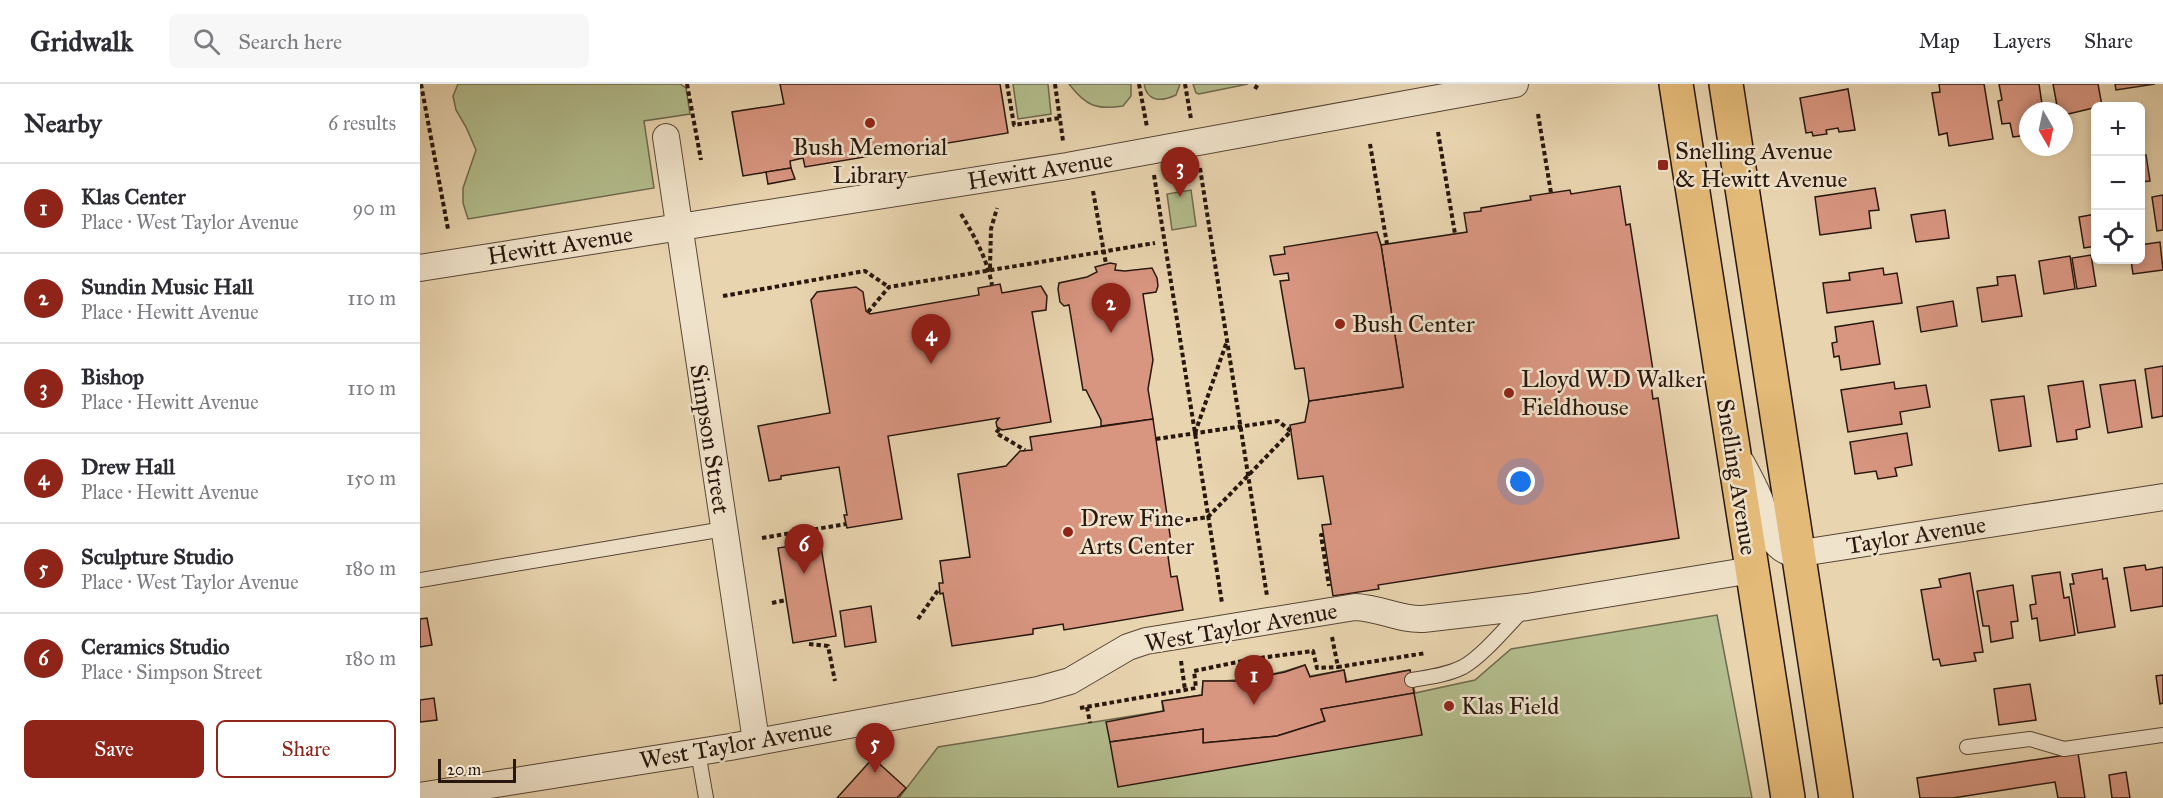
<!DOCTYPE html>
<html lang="en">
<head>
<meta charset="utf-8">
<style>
	:root { --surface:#fff; --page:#f7f7f7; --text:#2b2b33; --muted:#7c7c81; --line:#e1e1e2; --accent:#8f2418 }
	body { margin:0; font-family:"IM FELL Great Primer",serif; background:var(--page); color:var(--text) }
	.controls { position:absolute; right:18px; top:18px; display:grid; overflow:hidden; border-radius:9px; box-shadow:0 3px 9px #0003 }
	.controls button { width:54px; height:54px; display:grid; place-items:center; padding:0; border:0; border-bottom:2px solid var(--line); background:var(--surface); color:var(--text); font:30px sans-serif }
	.compass { position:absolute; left:1599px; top:18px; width:54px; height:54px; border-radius:50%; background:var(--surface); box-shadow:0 3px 9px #0003; rotate:171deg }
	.scale { position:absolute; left:18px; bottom:15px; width:78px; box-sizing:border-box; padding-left:6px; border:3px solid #28170e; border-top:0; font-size:16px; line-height:21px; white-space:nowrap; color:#28170e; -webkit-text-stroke:4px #f0e3cb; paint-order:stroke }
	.you { position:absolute; left:1101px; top:398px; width:21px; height:21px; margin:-15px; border:4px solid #fff; border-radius:50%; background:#1a73e8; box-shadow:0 0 0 9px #1a73e833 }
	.badge { display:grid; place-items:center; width:39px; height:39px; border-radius:50%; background:var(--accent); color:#fff; font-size:20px; font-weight:700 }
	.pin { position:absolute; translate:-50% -50px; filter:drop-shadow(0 2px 3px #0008) }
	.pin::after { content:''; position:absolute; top:32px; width:21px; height:18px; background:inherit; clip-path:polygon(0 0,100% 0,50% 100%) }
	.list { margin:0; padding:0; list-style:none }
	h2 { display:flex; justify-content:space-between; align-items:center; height:78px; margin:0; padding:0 24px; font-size:26px }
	h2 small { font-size:20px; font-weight:400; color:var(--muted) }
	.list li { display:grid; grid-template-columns:39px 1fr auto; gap:18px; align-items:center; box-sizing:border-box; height:90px; padding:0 24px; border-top:2px solid var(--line) }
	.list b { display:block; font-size:22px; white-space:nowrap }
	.list p { margin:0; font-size:20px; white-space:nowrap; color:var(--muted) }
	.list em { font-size:20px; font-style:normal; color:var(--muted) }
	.actions { display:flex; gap:12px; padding:18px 24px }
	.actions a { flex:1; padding:14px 0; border:2px solid var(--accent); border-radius:9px; text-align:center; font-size:21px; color:var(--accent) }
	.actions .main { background:var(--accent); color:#fff }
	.icon { flex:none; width:33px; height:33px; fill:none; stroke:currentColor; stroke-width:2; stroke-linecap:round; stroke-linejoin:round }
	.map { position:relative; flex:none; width:1743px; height:714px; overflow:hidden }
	header { display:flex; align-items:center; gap:36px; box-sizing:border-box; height:84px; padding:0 30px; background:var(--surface); border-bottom:2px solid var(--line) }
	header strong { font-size:28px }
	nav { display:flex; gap:33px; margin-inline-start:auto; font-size:21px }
	.search { width:420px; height:54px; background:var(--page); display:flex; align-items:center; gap:15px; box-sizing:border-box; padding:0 21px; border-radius:9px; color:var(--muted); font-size:22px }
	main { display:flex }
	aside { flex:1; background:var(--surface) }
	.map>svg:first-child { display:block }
	.green { fill:#b3bd8d; stroke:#6e6a4e; stroke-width:1.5 }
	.building { fill:#d89580; stroke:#28170e; stroke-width:1.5 }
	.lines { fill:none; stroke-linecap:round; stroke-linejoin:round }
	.service-casing { stroke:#584636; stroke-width:16 }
	.minor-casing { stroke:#584636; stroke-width:28 }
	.primary-casing { stroke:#28170e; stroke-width:36 }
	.path { stroke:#28170e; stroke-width:4; stroke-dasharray:4.5 3; stroke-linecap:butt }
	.service { stroke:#f0e3cb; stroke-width:14 }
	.minor { stroke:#f0e3cb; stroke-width:26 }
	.primary { stroke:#e4ba78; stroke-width:33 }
	.poi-dot { fill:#8f2418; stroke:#f0e3cb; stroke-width:2 }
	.labels { text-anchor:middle; stroke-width:5; stroke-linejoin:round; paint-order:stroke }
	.poi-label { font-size:24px; fill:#28170e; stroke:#f0e3cb; text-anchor:start }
	.street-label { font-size:24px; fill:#28170e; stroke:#f0e3cb }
</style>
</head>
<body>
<header>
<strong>Gridwalk</strong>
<div class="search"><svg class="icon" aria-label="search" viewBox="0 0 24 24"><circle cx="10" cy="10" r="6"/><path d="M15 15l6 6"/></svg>Search here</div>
<nav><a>Map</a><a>Layers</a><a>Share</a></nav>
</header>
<main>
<aside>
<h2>Nearby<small>6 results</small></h2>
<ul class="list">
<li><span class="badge">1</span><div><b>Klas Center</b><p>Place · West Taylor Avenue</p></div><em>90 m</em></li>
<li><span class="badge">2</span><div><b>Sundin Music Hall</b><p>Place · Hewitt Avenue</p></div><em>110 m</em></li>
<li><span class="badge">3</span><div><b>Bishop</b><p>Place · Hewitt Avenue</p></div><em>110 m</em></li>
<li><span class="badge">4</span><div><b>Drew Hall</b><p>Place · Hewitt Avenue</p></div><em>150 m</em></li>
<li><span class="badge">5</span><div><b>Sculpture Studio</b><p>Place · West Taylor Avenue</p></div><em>180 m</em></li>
<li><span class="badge">6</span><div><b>Ceramics Studio</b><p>Place · Simpson Street</p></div><em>180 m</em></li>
</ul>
<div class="actions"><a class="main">Save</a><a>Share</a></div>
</aside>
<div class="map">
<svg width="1743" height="714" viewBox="0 0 1743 714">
	<rect width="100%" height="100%" fill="#e8d4af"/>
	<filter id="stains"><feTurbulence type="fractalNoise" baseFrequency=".00333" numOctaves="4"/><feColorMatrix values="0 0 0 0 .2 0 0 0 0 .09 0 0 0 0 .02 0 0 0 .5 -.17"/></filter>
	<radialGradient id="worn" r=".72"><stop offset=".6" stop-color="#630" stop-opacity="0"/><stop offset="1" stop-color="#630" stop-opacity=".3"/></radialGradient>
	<g class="green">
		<path d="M38 0H260L266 4 270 30 224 37 234 104 48 135 43 119V104L56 66 46 43 36 26 33 12Z"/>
		<path d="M593 0H628L631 30 598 35Z"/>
		<path d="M649 0H711V12L703 22C676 26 666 22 649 0Z"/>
		<path d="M724 0H760L756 11C741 18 727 18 724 0Z"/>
		<path d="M773 0H828L779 10 776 9Z"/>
		<path d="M771 106 776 142 752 146 747 110Z"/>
		<path d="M1297 531 1332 714H479L518 663 743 627 742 617 782 611 783 597C818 598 852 592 885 581L890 592 924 586 927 598 990 586 995 609 1055 596 1091 565Z"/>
	</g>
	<g class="building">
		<path d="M360 0H580L588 49 385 83 383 74 370 77 371 84 323 92 312 28 364 20Z"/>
		<path d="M1519 0H1564L1573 55 1529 62 1527 49 1519 51 1512 9 1520 8Z"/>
		<path d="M1579 0H1619L1623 27H1608V51L1593 53 1590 39 1582 40 1578 17 1582 16Z"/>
		<path d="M1633 0H1678L1682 22 1644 31V27H1638Z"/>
		<path d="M1695 0H1735L1696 6Z"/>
		<path d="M1428 5 1435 46 1419 48 1418 44 1406 46 1407 50 1393 52 1392 48 1386 49 1380 14Z"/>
		<path d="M1726 71 1730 97 1720 98V72Z"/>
		<path d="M371 84 375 95 348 100 346 88Z"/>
		<path d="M1200 102 1206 141 1210 140 1235 299 1231 300 1233 315 1238 314 1259 454 958 501 959 505 913 512 902 441 911 440 903 392 878 395 870 341 885 338 889 317 983 303 961 161 1047 148 1044 129 1061 127V124L1111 116 1110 112 1150 106 1151 110Z"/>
		<path d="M1455 104 1459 126 1449 127 1451 144 1400 151 1395 113Z"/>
		<path d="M1743 111V146L1737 147 1732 113Z"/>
		<path d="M1525 126 1529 154 1496 158 1491 131Z"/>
		<path d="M1676 130V162L1664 164 1659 133Z"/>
		<path d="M957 148 961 161 983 303 889 317 884 284 875 285 860 197 869 196 868 189 854 191 850 172 865 170 864 163Z"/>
		<path d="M1740 158 1743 186 1713 190 1711 176H1720V161Z"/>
		<path d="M1671 171 1676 202 1657 205 1652 174Z"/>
		<path d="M1650 172 1655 205 1624 210 1619 177Z"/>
		<path d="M690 179 696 180 695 186 705 187 732 184 737 194 738 202 736 208 723 210 733 276 728 305 733 335 681 342V336L666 306H663L649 221 644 222 640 218 638 205 639 199 667 193 677 188 675 183Z"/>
		<path d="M1463 184 1464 191 1477 189 1482 219 1407 229 1403 199 1430 196 1429 189Z"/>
		<path d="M1595 191 1602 232 1562 238 1557 204 1578 201 1577 193Z"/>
		<path d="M580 200 582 209 621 202 627 212 626 226 612 228 631 338 582 346 577 343 576 338 579 334 468 352 482 435 427 444 424 431H427L419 383 361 392V395L349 397 338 342 410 329 391 216 397 208 436 203 443 208 446 227 450 230 559 211 558 204Z"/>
		<path d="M1533 217 1537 242 1501 248 1497 223Z"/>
		<path d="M1453 237 1460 280 1421 286 1419 272 1414 273 1412 259 1417 258 1415 243Z"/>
		<path d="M1743 282V332L1732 334 1725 285Z"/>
		<path d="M1715 296 1722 343 1688 349 1680 301Z"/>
		<path d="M1663 297 1670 343 1656 346 1657 355 1637 358 1628 302Z"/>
		<path d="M1474 298 1475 305 1506 301 1510 323 1480 328 1482 340 1428 348 1421 306Z"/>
		<path d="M1604 312 1611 362 1579 367 1571 316Z"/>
		<path d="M733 335 751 458H746L751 493 757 492 763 526 644 546 643 540 613 545V550L532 562 523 509 520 510 519 499H523L520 477 550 473 538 390 586 382 600 367 612 366 610 353Z"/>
		<path d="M1487 349 1492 381 1475 384 1477 392 1458 395 1456 387 1435 390 1430 358Z"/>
		<path d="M400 457 416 552 373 559 358 464Z"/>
		<path d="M1725 481 1726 486 1743 483V522L1711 527 1704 484Z"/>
		<path d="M1682 485 1683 495 1687 494 1695 543 1658 549 1650 500H1654L1652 490Z"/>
		<path d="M1640 488 1644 514 1649 513 1655 551 1620 557 1617 534 1612 535 1610 521 1616 520 1612 492Z"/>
		<path d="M1550 489 1563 568 1554 569 1556 577 1521 582 1519 575 1513 576 1501 506 1521 503 1519 495Z"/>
		<path d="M1593 501 1598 537 1591 538 1593 554 1571 558 1569 542H1563L1557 507Z"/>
		<path d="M451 522 456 558 425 563 420 527Z"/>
		<path d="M7 534 12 561 0 563V535Z"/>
		<path d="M885 581 890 593 924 586 926 598 990 586 994 609 901 625 905 637 857 652 783 659V645L690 658 686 638 744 627 742 617 782 611 783 597H820L865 588Z"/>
		<path d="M1743 591V619L1740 620 1736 592Z"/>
		<path d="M1610 600 1616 636 1579 641 1574 605Z"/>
		<path d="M994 609 1002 651 698 703 690 658 783 645V659L857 652 905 637 901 625Z"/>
		<path d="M14 614 17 636 0 638V616Z"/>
		<path d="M1658 669 1665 714H1638L1635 698 1533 714H1500L1497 694Z"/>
		<path d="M453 674 486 704 477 714H417Z"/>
		<path d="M1706 688 1710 714H1692L1689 691Z"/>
	</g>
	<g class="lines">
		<g class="service-casing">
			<g id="service">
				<path d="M0 496 304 445"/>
				<path d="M992 596C1009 593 1027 591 1043 583 1063 572 1088 541 1105 524"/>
				<path d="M1547 663 1610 655 1644 665 1743 651"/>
				<path d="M278 668 286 714"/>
			</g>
		</g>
		<g class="minor-casing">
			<g id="minor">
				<path d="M246 53 336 657"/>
				<path d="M0 184 647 82 1095 0"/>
				<path d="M1322 380C1328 391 1334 402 1339 414 1347 435 1347 464 1375 470L1743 413"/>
				<path d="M0 712 310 663 618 606 650 597 708 563 726 557 935 523C961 524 979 536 1003 535L1107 523 1332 486"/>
			</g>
		</g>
		<g class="primary-casing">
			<g id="primary">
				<path d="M1256 0 1368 714"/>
				<path d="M1306 0 1416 714"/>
			</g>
		</g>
		<g class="path">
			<path d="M1 0 28 145"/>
			<path d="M267 0 281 76"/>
			<path d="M587 0 594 41 640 34"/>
			<path d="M635 0 643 57"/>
			<path d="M719 0 727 43"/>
			<path d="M765 0 771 35"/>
			<path d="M835 5 838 0"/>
			<path d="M1118 30 1131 109"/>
			<path d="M1018 48 1035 150"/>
			<path d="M950 60 967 160"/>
			<path d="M780 84 847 512"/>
			<path d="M734 91 802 519"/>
			<path d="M673 107 686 180"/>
			<path d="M541 130C555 153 567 175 572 201"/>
			<path d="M570 184 571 145 577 124"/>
			<path d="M303 212 445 187 469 203"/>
			<path d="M448 228 469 203 735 159"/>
			<path d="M579 345 576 349 605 366"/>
			<path d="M775 349 807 257"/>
			<path d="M736 355 858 337 871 347 788 433 749 439"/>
			<path d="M391 446 393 458"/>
			<path d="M904 451H901L909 502"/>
			<path d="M342 454 426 440"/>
			<path d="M352 519 366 516"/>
			<path d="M498 535 519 505"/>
			<path d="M912 553 918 583 1006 569"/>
			<path d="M389 560 408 562 415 597"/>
			<path d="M761 577 765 606"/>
			<path d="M667 623 670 639"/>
			<path d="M660 624 776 604 774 587 832 575 893 567 897 584 918 583"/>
		</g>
		<use href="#service" class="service"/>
		<use href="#minor" class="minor"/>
		<use href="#primary" class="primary"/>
	</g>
	<g class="poi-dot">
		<circle cx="450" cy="39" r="6"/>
		<rect x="1237" y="75" width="12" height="12" rx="3"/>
		<circle cx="920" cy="240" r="6"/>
		<circle cx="1089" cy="309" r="6"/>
		<circle cx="648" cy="448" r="6"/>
		<circle cx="1029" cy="622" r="6"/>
	</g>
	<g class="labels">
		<g class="poi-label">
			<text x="450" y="71" text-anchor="middle">Bush Memorial<tspan x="450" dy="28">Library</tspan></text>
			<text x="1255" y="75">Snelling Avenue<tspan x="1255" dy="28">&amp; Hewitt Avenue</tspan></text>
			<text x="932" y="248">Bush Center</text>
			<text x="1101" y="303">Lloyd W.D Walker<tspan x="1101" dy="28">Fieldhouse</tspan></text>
			<text x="660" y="442">Drew Fine<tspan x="660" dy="28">Arts Center</tspan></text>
			<text x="1041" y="630">Klas Field</text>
		</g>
		<g class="street-label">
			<text transform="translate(620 86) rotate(-9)" y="8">Hewitt Avenue</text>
			<text transform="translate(140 161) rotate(-9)" y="8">Hewitt Avenue</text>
			<text transform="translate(290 355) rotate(81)" y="8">Simpson Street</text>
			<text transform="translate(1317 393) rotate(81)" y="8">Snelling Avenue</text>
			<text transform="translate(1496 451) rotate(-9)" y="8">Taylor Avenue</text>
			<text transform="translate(821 543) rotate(-10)" y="8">West Taylor Avenue</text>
			<text transform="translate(316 660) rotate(-10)" y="8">West Taylor Avenue</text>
		</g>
	</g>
	<rect width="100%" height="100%" filter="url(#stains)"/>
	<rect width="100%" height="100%" fill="url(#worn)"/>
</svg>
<div class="controls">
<button>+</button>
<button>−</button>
<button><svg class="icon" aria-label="locate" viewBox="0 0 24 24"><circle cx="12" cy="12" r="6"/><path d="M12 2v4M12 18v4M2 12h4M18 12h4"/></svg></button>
</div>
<svg class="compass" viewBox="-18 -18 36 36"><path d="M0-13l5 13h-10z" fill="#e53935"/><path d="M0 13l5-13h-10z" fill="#7c7c81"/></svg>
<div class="scale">20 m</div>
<div class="you"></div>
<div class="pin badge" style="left:834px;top:621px">1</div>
<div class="pin badge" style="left:691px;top:249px">2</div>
<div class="pin badge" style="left:760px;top:113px">3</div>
<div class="pin badge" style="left:511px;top:280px">4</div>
<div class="pin badge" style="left:455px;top:689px">5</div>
<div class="pin badge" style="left:384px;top:490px">6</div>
</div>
</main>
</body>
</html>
